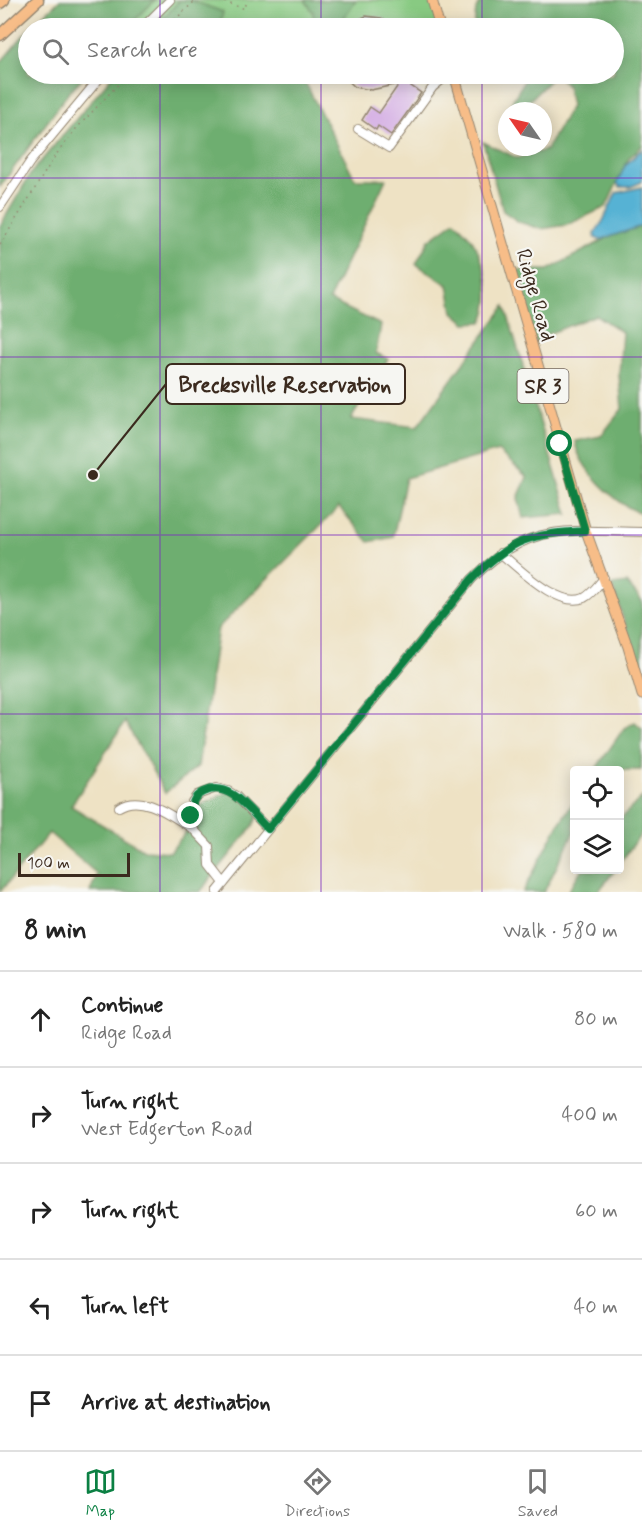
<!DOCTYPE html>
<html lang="en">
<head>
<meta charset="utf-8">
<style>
	:root { --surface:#fff; --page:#f6f6f6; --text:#222; --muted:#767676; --line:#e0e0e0; --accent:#0b8043 }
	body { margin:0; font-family:Mynerve,sans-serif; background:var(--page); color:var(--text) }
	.controls { position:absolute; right:18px; bottom:18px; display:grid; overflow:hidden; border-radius:6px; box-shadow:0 3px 15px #0003 }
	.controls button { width:54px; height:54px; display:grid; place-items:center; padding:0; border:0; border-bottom:2px solid var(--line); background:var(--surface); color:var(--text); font:30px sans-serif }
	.compass { position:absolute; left:498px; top:102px; width:54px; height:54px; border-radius:50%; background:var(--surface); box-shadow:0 3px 15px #0003; rotate:304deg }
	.scale { position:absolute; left:18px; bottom:15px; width:112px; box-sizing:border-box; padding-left:6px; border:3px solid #3b2a1e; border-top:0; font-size:16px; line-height:21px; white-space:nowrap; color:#3b2a1e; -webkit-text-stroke:4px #f6f6f2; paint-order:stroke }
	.stop { position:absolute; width:18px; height:18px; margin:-14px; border:4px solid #0b8043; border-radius:50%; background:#fff }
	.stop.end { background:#0b8043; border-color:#fff; box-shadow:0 2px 6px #0008 }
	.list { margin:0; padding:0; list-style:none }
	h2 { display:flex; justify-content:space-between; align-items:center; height:78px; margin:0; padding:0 24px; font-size:26px }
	h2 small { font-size:20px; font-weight:400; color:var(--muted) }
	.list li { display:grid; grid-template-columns:39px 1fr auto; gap:18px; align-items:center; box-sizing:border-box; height:96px; padding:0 24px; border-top:2px solid var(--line) }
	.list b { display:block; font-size:22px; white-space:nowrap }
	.list p { margin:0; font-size:20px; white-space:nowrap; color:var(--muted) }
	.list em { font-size:20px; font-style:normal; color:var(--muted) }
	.icon { flex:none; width:33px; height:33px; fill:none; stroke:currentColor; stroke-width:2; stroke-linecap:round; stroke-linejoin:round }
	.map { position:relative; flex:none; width:642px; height:892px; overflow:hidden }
	.search { position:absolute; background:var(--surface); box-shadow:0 3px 15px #0003; left:18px; right:18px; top:18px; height:66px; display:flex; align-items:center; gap:15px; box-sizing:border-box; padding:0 21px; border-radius:33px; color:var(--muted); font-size:22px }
	.sheet { height:558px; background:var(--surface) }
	nav { display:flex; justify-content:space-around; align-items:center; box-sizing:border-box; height:84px; border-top:2px solid var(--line); background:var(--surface); font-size:16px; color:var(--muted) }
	nav a { display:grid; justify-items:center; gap:3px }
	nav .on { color:var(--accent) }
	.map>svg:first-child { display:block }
	.green { fill:#88ca82; stroke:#627a50; stroke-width:1.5 }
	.forest { fill:#6eae70; stroke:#546c47; stroke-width:1.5 }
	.water { fill:#56b2d4; stroke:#486e79; stroke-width:1.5 }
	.building { fill:#cfa2e2 }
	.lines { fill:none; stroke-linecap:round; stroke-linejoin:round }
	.minor-casing { stroke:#948671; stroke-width:10 }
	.major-casing { stroke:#948671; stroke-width:11 }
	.highway-casing { stroke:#948671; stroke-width:13 }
	.path { stroke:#948671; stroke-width:1.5; stroke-dasharray:1.5 4.5; stroke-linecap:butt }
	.minor { stroke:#fff; stroke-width:8 }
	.major { stroke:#f7bd88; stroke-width:9 }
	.highway { stroke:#f7bd88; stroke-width:10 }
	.route { stroke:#0b8043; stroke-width:8 }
	.grid { fill:none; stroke:#7b2cbf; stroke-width:1.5; stroke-opacity:0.55 }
	.labels { text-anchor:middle; stroke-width:4.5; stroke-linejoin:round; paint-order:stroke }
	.shield { fill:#f6f6f2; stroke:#73675e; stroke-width:1.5 }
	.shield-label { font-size:20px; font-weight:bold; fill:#3b2a1e }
	.street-label { font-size:21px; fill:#3b2a1e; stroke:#f6f6f2 }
	.leader { fill:none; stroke:#3b2a1e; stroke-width:2 }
	.callout-dot { fill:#3b2a1e; stroke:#f6f6f2; stroke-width:2 }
	.callout { fill:#f6f6f2; stroke:#3b2a1e; stroke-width:2 }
	.callout-label { font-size:22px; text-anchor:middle; font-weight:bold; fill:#3b2a1e }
</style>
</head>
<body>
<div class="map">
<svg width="642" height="892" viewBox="0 0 642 892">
	<rect width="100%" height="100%" fill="#f6f6f2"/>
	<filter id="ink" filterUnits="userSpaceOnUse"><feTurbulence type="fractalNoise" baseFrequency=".0167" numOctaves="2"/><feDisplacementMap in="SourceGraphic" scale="12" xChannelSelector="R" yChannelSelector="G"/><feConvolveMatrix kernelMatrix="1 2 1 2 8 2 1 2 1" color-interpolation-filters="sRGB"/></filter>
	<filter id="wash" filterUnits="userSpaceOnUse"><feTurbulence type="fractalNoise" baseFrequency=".008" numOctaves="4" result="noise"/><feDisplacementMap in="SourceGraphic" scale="24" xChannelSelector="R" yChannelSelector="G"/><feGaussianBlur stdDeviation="1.35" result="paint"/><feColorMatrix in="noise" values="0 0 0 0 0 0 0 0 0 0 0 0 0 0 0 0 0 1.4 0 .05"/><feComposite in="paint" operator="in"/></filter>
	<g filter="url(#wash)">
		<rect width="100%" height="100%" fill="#eee2c4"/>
		<path class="green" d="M145 0H432L440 28H115Z"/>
		<g class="forest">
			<path d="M60 0H155L127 28H30Z"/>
			<path d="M180 0H190L223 12 219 28H154Z"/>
			<path d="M305 0H356L337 28H315L313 12Z"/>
			<path d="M482 0H642V146L629 158 606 207 567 225 541 229 519 222 503 211 483 142 517 158 546 150 571 106 567 86 557 74H614V28H543L539 20 522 17 508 28H474L476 9Z"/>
			<path d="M28 30V74H86L69 92 0 187V63Z"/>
			<path d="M114 74H278L305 82 355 179H386L329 300 381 325 376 353 388 359 351 419 417 427 505 306 568 514 523 518 518 498 527 477 498 451 406 478 393 537 369 542 339 507 218 628 198 766 165 793 125 722 71 806 144 850 170 852 197 818 200 805 232 790 262 807 253 826 200 892H90L97 874 49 833 0 892V226L31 173Z"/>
			<path d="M528 74H556L519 111H507V117L505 114Z"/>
			<path d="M455 221C461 228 470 235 474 243 486 265 495 299 482 322L466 323 453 312 448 285 416 264 429 240Z"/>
			<path d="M642 226V513C617 507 578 467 575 441L601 436 622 409 619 375 622 332 596 315 548 334 535 343 514 270H548L609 237Z"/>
			<path d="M627 583 642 601V676L612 585Z"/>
			<path d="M635 722 642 728 641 770H595L624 728Z"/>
			<path d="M642 797V833L620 863V819Z"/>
			<path d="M574 801V832L544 892H523L559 824Z"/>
			<path d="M581 870H615L598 892H568Z"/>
		</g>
		<g class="water">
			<path d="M642 149V182L630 187H620L617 183 625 166Z"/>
			<path d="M642 187V226L600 240 595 238V233L603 221 616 193Z"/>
		</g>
		<g id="blocks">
			<g class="building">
				<path d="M366 16 381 18 402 28H341Z"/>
				<path d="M341 74H400L398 77 421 93 391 135 378 126 376 130 362 120 370 107 379 113 399 84 371 90 355 87Z"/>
			</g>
		</g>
	</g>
	<g filter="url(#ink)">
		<use href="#blocks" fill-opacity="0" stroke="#948671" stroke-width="1.5"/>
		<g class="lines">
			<g class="minor-casing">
				<g id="minor">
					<path d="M142 28 170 0"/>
					<path d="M358 129 389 148 433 87 449 74"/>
					<path d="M0 207 30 162 103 74"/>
					<path d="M500 553C519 568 558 609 584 598 592 594 598 585 604 578"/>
					<path d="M119 807C142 792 173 817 193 829"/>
					<path d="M224 883 210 865 209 846 193 829 192 802 197 795 216 788 228 791 236 796 268 829"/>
					<path d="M217 892 472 579C529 521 566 531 642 532"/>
				</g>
			</g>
			<g class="major-casing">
				<g id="major">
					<path d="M432 0 440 28"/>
					<path d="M454 74 586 531 628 647 642 695"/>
				</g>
			</g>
			<g class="highway-casing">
				<g id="highway">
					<path d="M0 3 4 0"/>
					<path d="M0 35 38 0"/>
				</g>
			</g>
			<g class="path">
				<path d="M219 0 242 8H245L247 1"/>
				<path d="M166 28 196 0"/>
				<path d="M0 245 55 156 75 130 128 74"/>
			</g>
			<use href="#minor" class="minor"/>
			<use href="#major" class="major"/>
			<use href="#highway" class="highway"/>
		</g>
	</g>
	<g class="lines" filter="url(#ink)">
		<path class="route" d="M191 816C192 805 192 797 203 792 230 779 251 813 268 829L472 579C511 539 530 534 585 531L560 444"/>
	</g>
	<path class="grid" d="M160 0V28M321 0V28M482 0V28M160 74V892M321 74V892M482 74V892M0 178H642M0 357H642M0 535H642M0 714H642"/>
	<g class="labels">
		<rect class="shield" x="517.5" y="369" width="51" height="34" rx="4.5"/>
		<g class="shield-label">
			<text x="543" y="393">SR 3</text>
		</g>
		<g class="street-label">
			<text transform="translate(536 295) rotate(74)" y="7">Ridge Road</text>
		</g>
	</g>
	<path class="leader" d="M93 475L166 384"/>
	<circle class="callout-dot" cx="93" cy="475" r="6"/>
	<rect class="callout" x="166" y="364" width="239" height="40" rx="6"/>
	<g class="callout-label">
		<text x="285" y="392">Brecksville Reservation</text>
	</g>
</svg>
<div class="controls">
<button><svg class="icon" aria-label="locate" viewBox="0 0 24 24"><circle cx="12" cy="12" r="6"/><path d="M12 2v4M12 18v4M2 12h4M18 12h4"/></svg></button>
<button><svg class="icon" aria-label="layers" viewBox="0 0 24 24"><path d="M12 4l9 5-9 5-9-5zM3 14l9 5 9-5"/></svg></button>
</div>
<svg class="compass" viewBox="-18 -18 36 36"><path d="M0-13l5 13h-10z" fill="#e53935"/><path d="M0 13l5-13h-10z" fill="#767676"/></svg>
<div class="scale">100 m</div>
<div class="stop" style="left:560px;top:444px"></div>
<div class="stop end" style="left:191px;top:816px"></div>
<div class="search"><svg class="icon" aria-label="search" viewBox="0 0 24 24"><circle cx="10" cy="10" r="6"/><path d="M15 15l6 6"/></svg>Search here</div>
</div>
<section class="sheet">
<h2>8 min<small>Walk · 580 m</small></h2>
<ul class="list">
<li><svg class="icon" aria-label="ahead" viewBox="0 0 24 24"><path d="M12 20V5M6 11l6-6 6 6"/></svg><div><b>Continue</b><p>Ridge Road</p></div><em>80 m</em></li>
<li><svg class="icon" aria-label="right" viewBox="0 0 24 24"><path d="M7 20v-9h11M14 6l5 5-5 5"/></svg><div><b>Turn right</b><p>West Edgerton Road</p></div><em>400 m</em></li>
<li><svg class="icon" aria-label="right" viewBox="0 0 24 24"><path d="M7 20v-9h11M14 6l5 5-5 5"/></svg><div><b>Turn right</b></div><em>60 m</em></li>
<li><svg class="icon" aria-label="left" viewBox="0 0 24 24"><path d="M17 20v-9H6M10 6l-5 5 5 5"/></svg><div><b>Turn left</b></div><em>40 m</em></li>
<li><svg class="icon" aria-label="arrive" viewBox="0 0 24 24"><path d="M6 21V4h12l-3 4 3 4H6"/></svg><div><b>Arrive at destination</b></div></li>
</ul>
</section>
<nav>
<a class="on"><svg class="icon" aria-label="map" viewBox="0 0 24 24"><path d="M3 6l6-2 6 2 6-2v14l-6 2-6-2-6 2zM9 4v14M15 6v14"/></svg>Map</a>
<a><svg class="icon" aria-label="directions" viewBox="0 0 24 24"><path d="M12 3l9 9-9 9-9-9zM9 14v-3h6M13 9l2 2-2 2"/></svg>Directions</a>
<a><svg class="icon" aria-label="saved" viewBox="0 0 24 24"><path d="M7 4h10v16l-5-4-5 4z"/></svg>Saved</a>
</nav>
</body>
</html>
